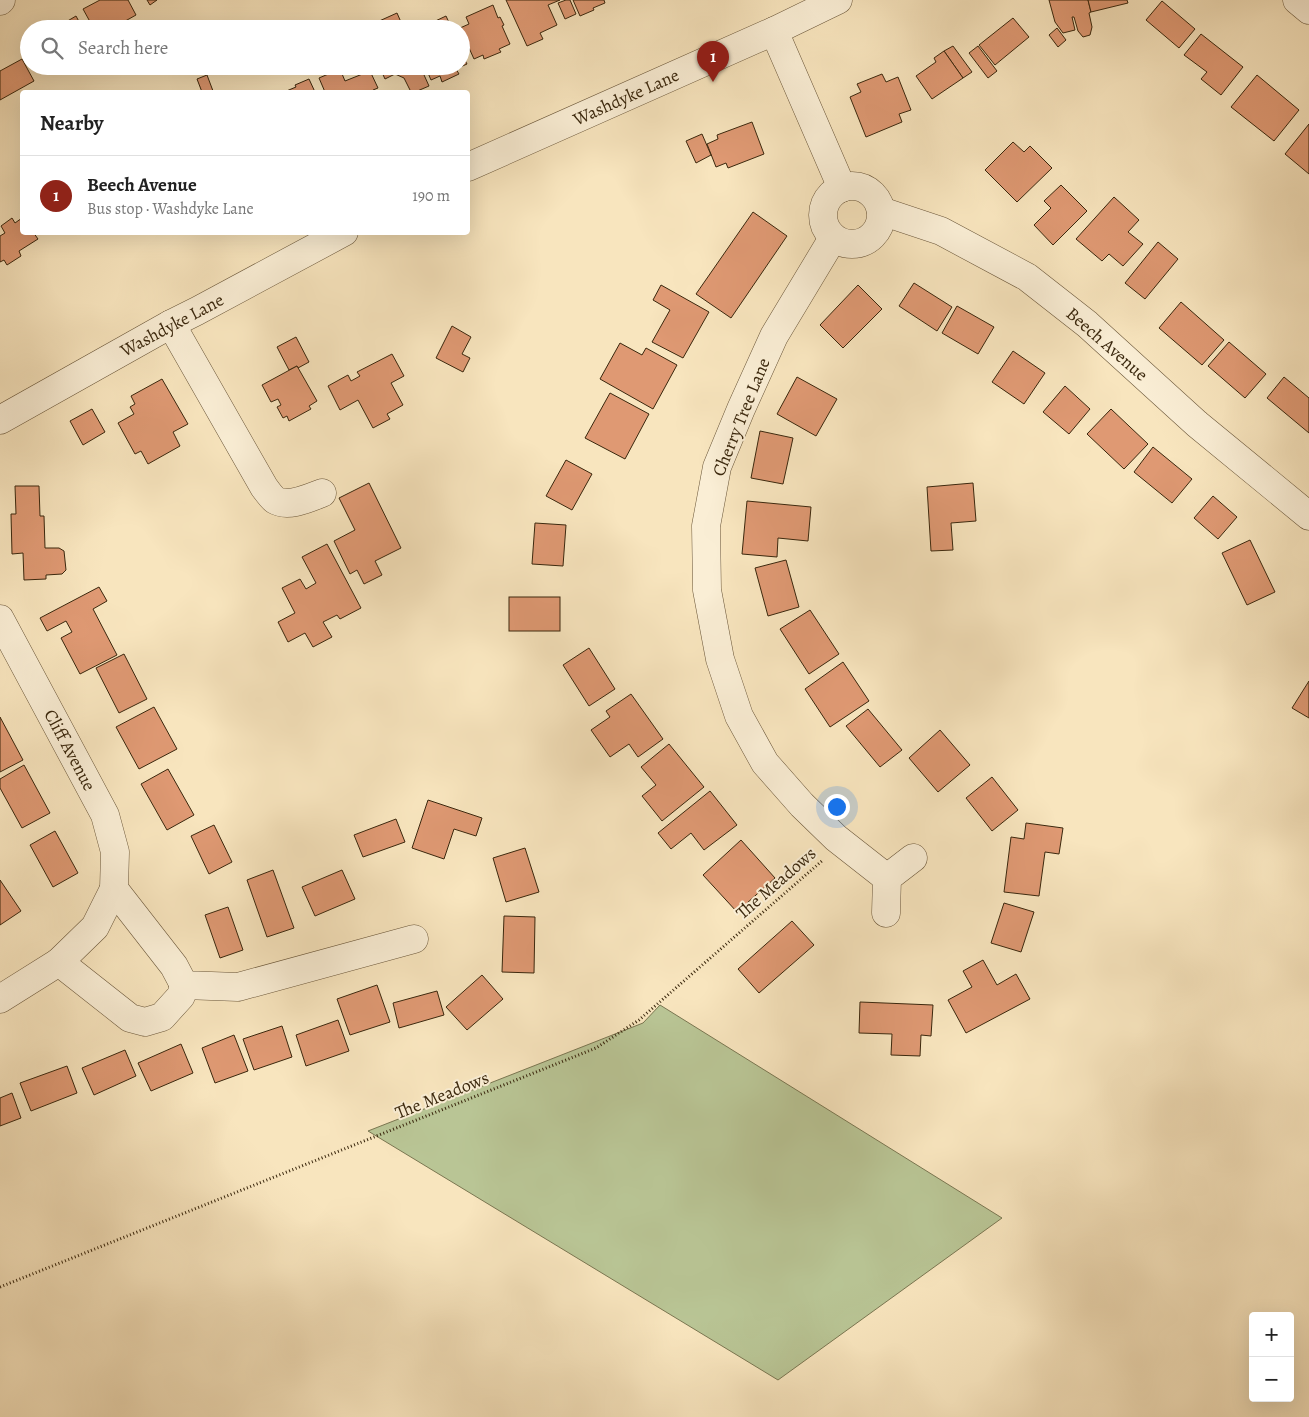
<!DOCTYPE html>
<html lang="en">
<head>
<meta charset="utf-8">
<style>
	:root { --surface:#fff; --page:#f6f6f6; --text:#222; --muted:#767676; --line:#e0e0e0; --accent:#8f2418 }
	body { margin:0; font-family:Alegreya,serif; background:var(--page); color:var(--text) }
	.controls { position:absolute; right:15px; bottom:15px; display:grid; overflow:hidden; border-radius:5px; box-shadow:0 5px 20px #0002 }
	.controls button { width:45px; height:45px; display:grid; place-items:center; padding:0; border:0; border-bottom:1px solid var(--line); background:var(--surface); color:var(--text); font:25px sans-serif }
	.you { position:absolute; left:836px; top:806px; width:18px; height:18px; margin:-12px; border:4px solid #fff; border-radius:50%; background:#1a73e8; box-shadow:0 0 0 8px #1a73e833 }
	.badge { display:grid; place-items:center; width:32px; height:32px; border-radius:50%; background:var(--accent); color:#fff; font-size:16px; font-weight:700 }
	.pin { position:absolute; translate:-50% -41px; filter:drop-shadow(0 1px 2px #0008) }
	.pin::after { content:''; position:absolute; top:26px; width:18px; height:15px; background:inherit; clip-path:polygon(0 0,100% 0,50% 100%) }
	.list { margin:0; padding:0; list-style:none }
	h2 { display:flex; justify-content:space-between; align-items:center; height:65px; margin:0; padding:0 20px; font-size:21px }
	h2 small { font-size:16px; font-weight:400; color:var(--muted) }
	.list li { display:grid; grid-template-columns:32px 1fr auto; gap:15px; align-items:center; box-sizing:border-box; height:80px; padding:0 20px; border-top:1px solid var(--line) }
	.list b { display:block; font-size:19px; white-space:nowrap }
	.list p { margin:0; font-size:16px; white-space:nowrap; color:var(--muted) }
	.list em { font-size:16px; font-style:normal; color:var(--muted) }
	.icon { flex:none; width:28px; height:28px; fill:none; stroke:currentColor; stroke-width:2; stroke-linecap:round; stroke-linejoin:round }
	.map { position:relative; flex:none; width:1309px; height:1417px; overflow:hidden }
	.search { position:absolute; background:var(--surface); box-shadow:0 5px 20px #0002; left:20px; top:20px; width:450px; height:55px; display:flex; align-items:center; gap:12px; box-sizing:border-box; padding:0 18px; border-radius:28px; color:var(--muted); font-size:19px }
	.panel { position:absolute; background:var(--surface); box-shadow:0 5px 20px #0002; left:20px; top:90px; width:450px; height:145px; border-radius:5px }
	.map>svg:first-child { display:block }
	.green { fill:#b9c595; stroke:#7a7651 }
	.building { fill:#df9973; stroke:#3a270d }
	.lines { fill:none; stroke-linecap:round; stroke-linejoin:round }
	.minor-casing { stroke:#6a5639; stroke-width:29 }
	.path { stroke:#3a270d; stroke-width:3; stroke-dasharray:1 2.5; stroke-linecap:butt }
	.minor { stroke:#faeed5; stroke-width:28 }
	.labels { text-anchor:middle; stroke-width:4; stroke-linejoin:round; paint-order:stroke }
	.street-label { font-size:18px; fill:#3a270d; stroke:#faeed5 }
</style>
</head>
<body>
<div class="map">
<svg width="1309" height="1417" viewBox="0 0 1309 1417">
	<rect width="100%" height="100%" fill="#f8e5be"/>
	<filter id="stains"><feTurbulence type="fractalNoise" baseFrequency=".004" numOctaves="4"/><feColorMatrix values="0 0 0 0 .2 0 0 0 0 .09 0 0 0 0 .02 0 0 0 .5 -.17"/></filter>
	<radialGradient id="worn" r=".72"><stop offset=".6" stop-color="#630" stop-opacity="0"/><stop offset="1" stop-color="#630" stop-opacity=".3"/></radialGradient>
	<path class="green" d="M660 1005 1002 1218 778 1380 368 1131 643 1023Z"/>
	<g class="building">
		<path d="M100 0H128L136 15 111 29H94L83 9Z"/>
		<path d="M147 0H157L150 5Z"/>
		<path d="M506 0H560L548 5 557 25 540 33 543 39 527 46Z"/>
		<path d="M566 0H570L576 14 565 19 558 3Z"/>
		<path d="M573 0H604L605 3 593 8 594 10 580 16Z"/>
		<path d="M1049 0H1088L1091 12 1089 13 1092 27 1090 35 1083 37 1078 31 1074 17H1072L1075 30 1063 33 1055 22Z"/>
		<path d="M1088 0H1127L1128 3 1091 12Z"/>
		<path d="M1162 1 1195 29 1179 48 1146 20Z"/>
		<path d="M493 5 498 18 500 17 504 25 502 26 510 44 499 49 501 52 484 59 483 55 474 59 460 28 469 24 466 17Z"/>
		<path d="M397 13 404 29H380L377 22Z"/>
		<path d="M76 16 83 29H54Z"/>
		<path d="M446 16 452 29H432L429 24Z"/>
		<path d="M1013 18 1029 37 995 65 979 45Z"/>
		<path d="M1057 28 1066 40 1058 47 1049 35Z"/>
		<path d="M1201 34 1243 67 1221 95 1201 79 1207 72 1184 55Z"/>
		<path d="M953 46 972 72 963 78 944 51Z"/>
		<path d="M978 46 997 71 988 78 969 53Z"/>
		<path d="M944 51 963 78 932 99 916 76 936 62 934 58Z"/>
		<path d="M461 53 467 64 456 69 459 74 442 82 440 76 431 80 425 66H461Z"/>
		<path d="M22 59 34 81 0 100V71Z"/>
		<path d="M379 66H420L429 86 415 92H411L404 78 395 74 385 79Z"/>
		<path d="M340 69 345 81 370 71 378 88 373 90 374 92H325L319 78Z"/>
		<path d="M882 74 886 82 898 77 911 110 899 114 902 122 866 137 850 97 861 92 857 84Z"/>
		<path d="M207 75 213 91 202 92 197 79Z"/>
		<path d="M1257 75 1299 110 1274 141 1231 107Z"/>
		<path d="M309 79 315 92H284L296 87 295 85Z"/>
		<path d="M752 122 764 154 728 168 726 163 716 167 707 144 718 139 717 135Z"/>
		<path d="M1309 124V174L1285 154Z"/>
		<path d="M702 134 711 155 696 163 686 141Z"/>
		<path d="M1013 142 1024 152 1030 146 1052 168 1017 202 985 170Z"/>
		<path d="M1061 185 1087 211 1053 245 1034 225 1051 208 1044 201Z"/>
		<path d="M1114 197 1139 220 1128 232 1143 244 1123 266 1109 254 1102 261 1076 239Z"/>
		<path d="M753 212 787 236 731 318 696 294Z"/>
		<path d="M12 218 15 223 22 218V232H33L38 239 19 251 21 256 7 265 4 260 0 262V236L5 233 1 226Z"/>
		<path d="M1158 242 1178 259 1145 299 1125 283Z"/>
		<path d="M914 283 952 307 937 331 899 306Z"/>
		<path d="M661 285 709 312 683 358 652 342 670 310 653 300Z"/>
		<path d="M858 285 882 309 843 348 820 325Z"/>
		<path d="M1181 302 1224 340 1202 365 1159 328Z"/>
		<path d="M957 306 994 327 978 354 942 333Z"/>
		<path d="M452 326 471 337 462 354 470 358 463 372 436 358Z"/>
		<path d="M296 337 309 362 298 368 297 366 289 370 277 347Z"/>
		<path d="M1229 342 1266 374 1245 398 1208 366Z"/>
		<path d="M620 343 642 355 646 348 677 365 653 409 600 379Z"/>
		<path d="M1013 351 1045 373 1024 404 992 382Z"/>
		<path d="M392 354 404 376 391 383 403 405 387 414 390 419 373 428 358 400 340 410 328 386 348 375 351 381 360 376 357 372Z"/>
		<path d="M297 366 317 401 309 406 311 409 289 421 287 416 283 418 277 407 281 405 278 399 271 402 262 385Z"/>
		<path d="M797 377 837 399 816 436 777 414Z"/>
		<path d="M1284 377 1309 398V433L1267 398Z"/>
		<path d="M162 379 188 424 173 432 180 446 148 464 141 451 135 454 118 423 134 414 130 407 135 404 131 396Z"/>
		<path d="M1065 386 1090 409 1069 434 1043 412Z"/>
		<path d="M610 393 649 414 625 459 585 438Z"/>
		<path d="M92 409 105 432 83 445 70 421Z"/>
		<path d="M1111 409 1148 444 1124 469 1087 434Z"/>
		<path d="M760 431 793 438 783 484 751 478Z"/>
		<path d="M1153 447 1192 479 1172 503 1134 472Z"/>
		<path d="M566 460 592 474 572 510 546 496Z"/>
		<path d="M369 483 401 548 375 561 382 575 364 584 357 570 350 574 334 541 355 530 339 498Z"/>
		<path d="M973 483 976 521 951 523 953 550 931 551 927 487Z"/>
		<path d="M15 486H39L40 516H44L45 548H59L64 551 66 570 62 574 46 575V579L24 580 23 553 12 554 11 514H16Z"/>
		<path d="M1213 496 1237 517 1218 539 1194 518Z"/>
		<path d="M747 501 811 507 808 541 778 538 777 557 742 554Z"/>
		<path d="M535 523 566 525 563 566 532 564Z"/>
		<path d="M1250 540 1275 592 1247 605 1222 553Z"/>
		<path d="M327 544 361 608 340 619 337 615 323 622 332 637 313 647 305 633 288 642 278 622 295 613 282 588 300 579 306 589 316 583 302 557Z"/>
		<path d="M786 560 799 607 768 616 755 568Z"/>
		<path d="M99 587 107 601 93 609 117 655 80 674 61 638 72 632 66 621 47 631 40 618Z"/>
		<rect x="509" y="597" width="51" height="34"/>
		<path d="M810 610 839 654 809 674 780 629Z"/>
		<path d="M589 648 615 689 589 706 563 665Z"/>
		<path d="M124 654 147 699 119 713 96 668Z"/>
		<path d="M843 662 869 701 830 727 805 689Z"/>
		<path d="M1309 681V718L1292 708Z"/>
		<path d="M631 694 663 739 638 757 629 744 610 757 591 730 610 717 606 711Z"/>
		<path d="M154 707 177 749 139 769 116 727Z"/>
		<path d="M868 709 902 750 880 767 846 726Z"/>
		<path d="M0 717 23 760 0 772Z"/>
		<path d="M940 730 970 765 938 792 909 758Z"/>
		<path d="M669 744 704 787 662 821 642 796 656 785 641 767Z"/>
		<path d="M24 765 50 813 22 828 0 788V779Z"/>
		<path d="M168 769 194 815 167 830 141 784Z"/>
		<path d="M992 777 1018 810 992 831 966 798Z"/>
		<path d="M710 791 737 825 704 850 691 833 671 849 658 833Z"/>
		<path d="M428 800 482 818 476 836 454 829 444 859 412 848Z"/>
		<path d="M396 819 405 842 363 857 354 835Z"/>
		<path d="M1026 823 1063 828 1059 854 1045 852 1039 896 1004 892 1011 837 1024 839Z"/>
		<path d="M214 825 232 862 209 874 191 836Z"/>
		<path d="M55 831 78 873 53 887 30 845Z"/>
		<path d="M741 840 775 878 737 912 703 875Z"/>
		<path d="M525 848 539 892 506 902 493 858Z"/>
		<path d="M273 870 294 928 267 937 247 880Z"/>
		<path d="M342 870 355 899 315 916 302 887Z"/>
		<path d="M0 880 21 911 0 925Z"/>
		<path d="M1004 903 1034 912 1021 952 991 943Z"/>
		<path d="M228 907 243 950 220 958 205 915Z"/>
		<path d="M504 916 535 917 534 973 502 972Z"/>
		<path d="M792 921 814 945 759 993 738 969Z"/>
		<path d="M983 960 997 985 1016 974 1030 999 966 1033 948 1000 972 987 963 971Z"/>
		<path d="M482 975 503 999 467 1030 446 1007Z"/>
		<path d="M377 985 390 1022 350 1035 337 999Z"/>
		<path d="M437 991 444 1015 399 1028 393 1003Z"/>
		<path d="M860 1002 933 1005 931 1036 921 1035 920 1056 891 1055 892 1034 859 1033Z"/>
		<path d="M338 1020 349 1051 306 1066 296 1035Z"/>
		<path d="M282 1026 292 1057 254 1070 243 1039Z"/>
		<path d="M234 1035 248 1071 215 1083 202 1048Z"/>
		<path d="M181 1044 193 1073 151 1091 138 1063Z"/>
		<path d="M125 1050 136 1076 94 1095 82 1068Z"/>
		<path d="M67 1066 77 1093 31 1111 20 1083Z"/>
		<path d="M12 1093 21 1118 0 1126V1098Z"/>
	</g>
	<g class="lines">
		<g class="minor-casing">
			<g id="minor">
				<path d="M1297 0 1309 10"/>
				<path d="M0 1 1 0"/>
				<path d="M774 31 842 188"/>
				<path d="M468 167 774 31 838 0"/>
				<circle cx="852" cy="215" r="29"/>
				<path d="M881 211 941 231 1027 277 1087 324 1197 424 1309 516"/>
				<path d="M833 238 774 336 741 409 717 467 706 526 707 590 720 659 739 716 765 763 802 805 836 838 887 878"/>
				<path d="M171 324 264 487C267 491 271 497 275 500 288 508 309 498 322 493"/>
				<path d="M0 420 171 324 197 311 344 232"/>
				<path d="M0 619 105 815 115 852 114 889 174 966 184 985 238 987 414 939"/>
				<path d="M114 889 95 927 59 962 130 1018 145 1022 162 1017 181 996 184 985"/>
				<path d="M886 913 887 878 913 858"/>
				<path d="M0 999 59 962"/>
			</g>
		</g>
		<path class="path" d="M0 1287 596 1048 639 1020 823 860"/>
		<use href="#minor" class="minor"/>
	</g>
	<g class="labels">
		<g class="street-label">
			<text transform="translate(626 97) rotate(-24)" y="6">Washdyke Lane</text>
			<text transform="translate(172 325) rotate(-28)" y="6">Washdyke Lane</text>
			<text transform="translate(1107 344) rotate(41)" y="6">Beech Avenue</text>
			<text transform="translate(741 417) rotate(-68)" y="6">Cherry Tree Lane</text>
			<text transform="translate(70 750) rotate(62)" y="6">Cliff Avenue</text>
			<text transform="translate(776 883) rotate(-41)" y="6">The Meadows</text>
			<text transform="translate(442 1095) rotate(-22)" y="6">The Meadows</text>
		</g>
	</g>
	<rect width="100%" height="100%" filter="url(#stains)"/>
	<rect width="100%" height="100%" fill="url(#worn)"/>
</svg>
<div class="controls">
<button>+</button>
<button>−</button>
</div>
<div class="you"></div>
<div class="pin badge" style="left:713px;top:82px">1</div>
<div class="search"><svg class="icon" aria-label="search" viewBox="0 0 24 24"><circle cx="10" cy="10" r="6"/><path d="M15 15l6 6"/></svg>Search here</div>
<section class="panel">
<h2>Nearby<small></small></h2>
<ul class="list">
<li><span class="badge">1</span><div><b>Beech Avenue</b><p>Bus stop · Washdyke Lane</p></div><em>190 m</em></li>
</ul>
</section>
</div>
</body>
</html>
